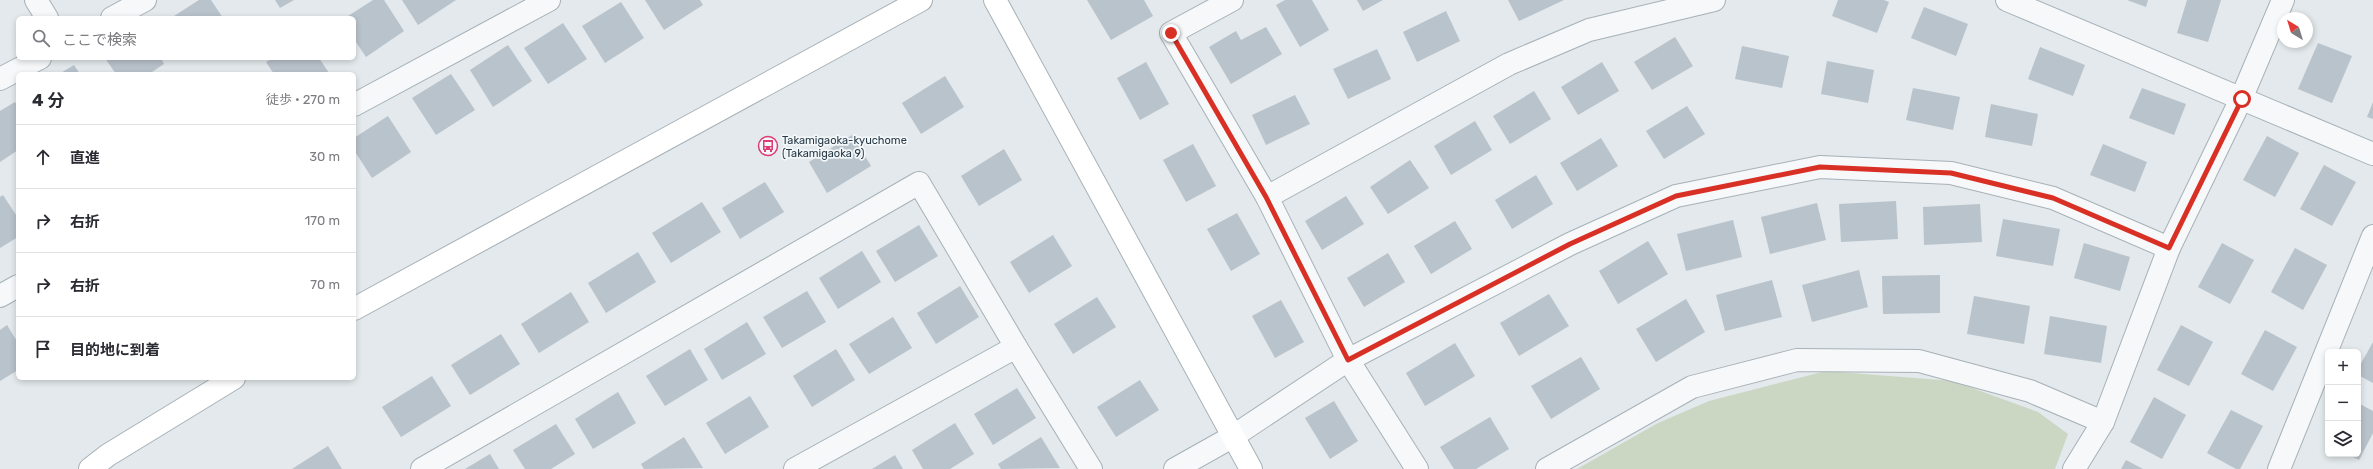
<!DOCTYPE html>
<html lang="ja">
<head>
<meta charset="utf-8">
<style>
	:root { --surface:#fff; --page:#f7f7f7; --text:#2b2b33; --muted:#7c7c81; --line:#e1e1e2 }
	body { margin:0; font-family:Rubik,"Noto Sans JP",sans-serif; background:var(--page); color:var(--text) }
	.controls { position:absolute; right:12px; bottom:12px; display:grid; overflow:hidden; border-radius:6px; box-shadow:0 2px 6px #0003 }
	.controls button { width:36px; height:36px; display:grid; place-items:center; padding:0; border:0; border-bottom:1px solid var(--line); background:var(--surface); color:var(--text); font:20px sans-serif }
	.compass { position:absolute; left:2277px; top:12px; width:36px; height:36px; border-radius:50%; background:var(--surface); box-shadow:0 2px 6px #0003; rotate:322deg }
	.stop { position:absolute; width:12px; height:12px; margin:-9px; border:3px solid #d93025; border-radius:50%; background:#fff }
	.stop.end { background:#d93025; border-color:#fff; box-shadow:0 1px 4px #0008 }
	.list { margin:0; padding:0; list-style:none }
	h2 { display:flex; justify-content:space-between; align-items:center; height:52px; margin:0; padding:0 16px; font-size:17px }
	h2 small { font-size:13px; font-weight:400; color:var(--muted) }
	.list li { display:grid; grid-template-columns:26px 1fr auto; gap:12px; align-items:center; box-sizing:border-box; height:64px; padding:0 16px; border-top:1px solid var(--line) }
	.list b { display:block; font-size:15px; white-space:nowrap }
	.list em { font-size:13px; font-style:normal; color:var(--muted) }
	.icon { flex:none; width:22px; height:22px; fill:none; stroke:currentColor; stroke-width:2; stroke-linecap:round; stroke-linejoin:round }
	.map { position:relative; flex:none; width:2373px; height:469px; overflow:hidden }
	.search { position:absolute; background:var(--surface); box-shadow:0 2px 6px #0003; left:16px; top:16px; width:340px; height:44px; display:flex; align-items:center; gap:10px; box-sizing:border-box; padding:0 14px; border-radius:6px; color:var(--muted); font-size:15px }
	.panel { position:absolute; background:var(--surface); box-shadow:0 2px 6px #0003; left:16px; top:72px; width:340px; height:308px; border-radius:6px }
	.map>svg:first-child { display:block }
	.green { fill:#ccd7c3 }
	.building { fill:#b9c3cb }
	.lines { fill:none; stroke-linecap:round; stroke-linejoin:round }
	.street-casing { stroke:#a7b1b7; stroke-width:24 }
	.secondary-casing { stroke:#a7b1b7; stroke-width:24 }
	.street { stroke:#f6f8fa; stroke-width:22 }
	.secondary { stroke:#fff; stroke-width:22 }
	.route { stroke:#d93025; stroke-width:5 }
	.labels { text-anchor:middle; stroke-width:3.5; stroke-linejoin:round; paint-order:stroke }
	.poi-label { font-size:11px; fill:#283a47; stroke:#f3f7f9; text-anchor:start }
</style>
</head>
<body>
<div class="map">
<svg width="2373" height="469" viewBox="0 0 2373 469">
	<rect width="100%" height="100%" fill="#e3e9ec"/>
	<path class="green" d="M1826 371 1953 381 2038 412 2068 434 2055 469H1577L1658 423 1709 401Z"/>
	<g class="building">
		<path d="M199 0H211L223 18H171Z"/>
		<path d="M275 0H294L280 8Z"/>
		<path d="M373 0H384L404 31 366 57 354 39V18H345Z"/>
		<path d="M402 0H456L418 25Z"/>
		<path d="M645 0H700L703 5 664 30Z"/>
		<path d="M1087 0H1144L1153 16 1111 40Z"/>
		<path d="M1285 0H1312L1329 30 1300 47 1276 5Z"/>
		<path d="M1357 0H1383L1363 11Z"/>
		<path d="M1508 0H1564L1519 21Z"/>
		<path d="M1838 0H1884L1889 2 1877 33 1832 16Z"/>
		<path d="M2127 0H2148L2146 7Z"/>
		<path d="M2187 0H2221L2208 42 2177 33Z"/>
		<path d="M621 2 644 38 605 63 582 26Z"/>
		<path d="M1924 7 1968 24 1956 56 1911 38Z"/>
		<path d="M1446 11 1460 41 1417 62 1403 32Z"/>
		<path d="M563 23 587 59 548 84 524 48Z"/>
		<path d="M1266 27 1282 54 1231 84 1209 47 1236 31 1241 40Z"/>
		<path d="M1675 37 1693 66 1652 90 1634 62Z"/>
		<path d="M2318 43 2352 56 2332 103 2298 89Z"/>
		<path d="M508 45 532 81 493 107 470 70Z"/>
		<path d="M1742 46 1789 56 1782 88 1735 79Z"/>
		<path d="M2040 47 2085 65 2073 96 2028 79Z"/>
		<path d="M1377 49 1391 79 1348 99 1333 69Z"/>
		<path d="M105 58H161L164 64 149 74H116Z"/>
		<path d="M273 58H319L329 73 274 74 266 62Z"/>
		<path d="M1827 61 1874 70 1868 103 1821 94Z"/>
		<path d="M1146 62 1169 104 1140 120 1117 78Z"/>
		<path d="M1602 62 1619 91 1578 115 1561 87Z"/>
		<path d="M74 65 80 74H59Z"/>
		<path d="M451 74 475 110 436 135 412 98Z"/>
		<path d="M945 76 964 107 921 134 902 103Z"/>
		<path d="M1913 88 1960 97 1953 130 1906 120Z"/>
		<path d="M2142 88 2186 104 2174 135 2129 118Z"/>
		<path d="M1534 91 1551 119 1510 144 1493 116Z"/>
		<path d="M1295 95 1310 124 1266 145 1252 115Z"/>
		<path d="M15 102 18 107V150L0 162V111Z"/>
		<path d="M2373 102V119L2367 117Z"/>
		<path d="M1991 104 2038 114 2032 146 1985 137Z"/>
		<path d="M1687 106 1705 134 1664 159 1646 131Z"/>
		<path d="M388 116 411 152 372 178 354 150V138Z"/>
		<path d="M1475 121 1492 150 1451 175 1434 146Z"/>
		<path d="M852 135 871 166 827 193 809 162Z"/>
		<path d="M2267 136 2299 153 2275 197 2243 180Z"/>
		<path d="M1601 138 1618 166 1577 191 1560 163Z"/>
		<path d="M1193 144 1216 186 1186 202 1163 160Z"/>
		<path d="M2103 144 2147 162 2135 192 2090 175Z"/>
		<path d="M1004 149 1022 180 979 206 961 176Z"/>
		<path d="M1410 160 1429 188 1388 214 1370 187Z"/>
		<path d="M2324 165 2356 182 2332 226 2300 209Z"/>
		<path d="M1536 175 1553 204 1512 229 1495 200Z"/>
		<path d="M765 182 784 212 740 239 722 208Z"/>
		<path d="M3 195 18 218V237L0 248V197Z"/>
		<path d="M1346 196 1364 224 1322 250 1305 221Z"/>
		<path d="M1896 201 1898 239 1841 242 1839 204Z"/>
		<path d="M702 202 721 232 671 263 652 233Z"/>
		<path d="M1817 203 1826 240 1770 254 1761 217Z"/>
		<path d="M1980 204 1982 242 1924 245 1923 207Z"/>
		<path d="M1237 213 1260 254 1231 271 1207 229Z"/>
		<path d="M2003 219 2060 229 2053 266 1996 256Z"/>
		<path d="M1733 220 1742 257 1686 271 1677 234Z"/>
		<path d="M1455 221 1472 249 1431 274 1414 246Z"/>
		<path d="M919 225 938 256 895 282 876 251Z"/>
		<path d="M1053 235 1072 266 1029 293 1010 262Z"/>
		<path d="M1648 241 1668 274 1618 304 1599 271Z"/>
		<path d="M2084 243 2130 257 2120 291 2074 278Z"/>
		<path d="M2222 243 2254 260 2230 304 2198 287Z"/>
		<path d="M2295 248 2327 265 2303 310 2271 292Z"/>
		<path d="M862 251 881 282 838 309 819 278Z"/>
		<path d="M638 252 656 282 606 313 588 283Z"/>
		<path d="M1388 253 1405 282 1364 307 1347 278Z"/>
		<path d="M1859 270 1868 307 1812 322 1802 285Z"/>
		<path d="M1940 275V313L1883 314 1882 276Z"/>
		<path d="M1772 280 1782 317 1725 331 1716 295Z"/>
		<path d="M960 286 979 317 936 344 917 313Z"/>
		<path d="M807 291 826 322 782 348 763 317Z"/>
		<path d="M571 292 589 322 539 353 521 324Z"/>
		<path d="M1549 294 1569 326 1519 356 1500 323Z"/>
		<path d="M1974 296 2030 306 2024 344 1967 334Z"/>
		<path d="M1097 297 1116 327 1073 354 1054 324Z"/>
		<path d="M1686 299 1705 332 1656 362 1636 329Z"/>
		<path d="M1281 300 1304 342 1275 358 1252 316Z"/>
		<path d="M2050 316 2107 326 2101 363 2044 354Z"/>
		<path d="M893 317 912 348 869 374 849 344Z"/>
		<path d="M747 322 766 354 722 380 704 349Z"/>
		<path d="M7 325 18 343V370L0 381V330Z"/>
		<path d="M2181 325 2213 342 2189 386 2157 370Z"/>
		<path d="M2265 330 2297 347 2273 391 2241 374Z"/>
		<path d="M501 334 520 364 470 395 451 365Z"/>
		<path d="M2373 342V383L2358 375V369Z"/>
		<path d="M1455 343 1475 376 1425 406 1406 373Z"/>
		<path d="M690 349 708 380 665 406 646 376Z"/>
		<path d="M836 349 855 380 812 407 793 376Z"/>
		<path d="M1581 357 1600 389 1551 419 1531 386Z"/>
		<path d="M432 376 451 406 401 437 382 407Z"/>
		<path d="M1140 380 1159 410 1116 437 1097 407Z"/>
		<path d="M1017 388 1036 418 993 445 974 414Z"/>
		<path d="M618 392 636 423 593 449 575 419Z"/>
		<path d="M750 396 769 427 725 454 706 423Z"/>
		<path d="M2154 397 2186 415 2162 459 2130 442Z"/>
		<path d="M1334 401 1358 441 1330 459 1305 418Z"/>
		<path d="M2358 403 2373 411V433L2359 460 2347 454H2358Z"/>
		<path d="M2231 410 2263 426 2240 469H2236L2207 453Z"/>
		<path d="M1490 417 1509 449 1476 469H1454L1440 447Z"/>
		<path d="M955 423 974 454 950 469H923L912 450Z"/>
		<path d="M556 424 575 454 551 469H525L513 450Z"/>
		<path d="M684 437 703 468 644 469 641 464Z"/>
		<path d="M1041 437 1060 468 1001 469 998 464Z"/>
		<path d="M328 446 342 469H292Z"/>
		<path d="M490 454 499 469H465Z"/>
		<path d="M895 455 903 469H872Z"/>
		<path d="M2126 460 2143 469H2121Z"/>
	</g>
	<g class="lines">
		<g class="street-casing">
			<g id="street">
				<path d="M36 0 47 18"/>
				<path d="M1232 0 1171 33 1267 197 1348 360 1417 469"/>
				<path d="M2007 0 2373 154"/>
				<path d="M112 18 145 0"/>
				<path d="M0 79 40 58"/>
				<path d="M354 105 549 0"/>
				<path d="M1267 197 1509 64 1589 30 1714 0"/>
				<path d="M0 296 18 286"/>
				<path d="M422 469 919 183 1016 347 1091 469"/>
				<path d="M795 469 1016 347"/>
				<path d="M1175 469 1232 437 1348 360 1570 244 1676 196 1820 167 1951 173 2053 198 2169 248"/>
				<path d="M1547 469 1692 387 1797 360 1919 361 2030 391 2103 422"/>
				<path d="M2074 469 2103 422 2169 248 2241 99 2283 0"/>
				<path d="M2279 469 2373 236"/>
			</g>
		</g>
		<g class="secondary-casing">
			<g id="secondary">
				<path d="M995 0 1251 469"/>
				<path d="M354 309 921 0"/>
				<path d="M90 469 108 455 234 378"/>
			</g>
		</g>
		<use href="#street" class="street"/>
		<use href="#secondary" class="secondary"/>
	</g>
	<g class="lines">
		<path class="route" d="M1171 33 1266 197 1348 360 1570 244 1676 196 1820 167 1951 173 2053 198 2169 248 2242 99"/>
	</g>
	<defs>
		<g id="bus-ring" transform="scale(1)"><circle r="9.5" fill="#f3f7f9" stroke="#dd3c77" stroke-width="1.5"/><path d="M-5-6H5V4H4V6H2V4H-2V6H-4V4H-5ZM-3.5-4V0h7V-4ZM-3.5 1.2v1.5H-2V1.2ZM2 1.2v1.5H3.5V1.2Z" fill="#dd3c77"/></g>
	</defs>
	<g fill-rule="evenodd">
		<use href="#bus-ring" x="768" y="146"/>
	</g>
	<g class="labels">
		<g class="poi-label">
			<text x="782" y="144">Takamigaoka-kyuchome<tspan x="782" dy="13">(Takamigaoka 9)</tspan></text>
		</g>
	</g>
</svg>
<div class="controls">
<button>+</button>
<button>−</button>
<button><svg class="icon" aria-label="layers" viewBox="0 0 24 24"><path d="M12 4l9 5-9 5-9-5zM3 14l9 5 9-5"/></svg></button>
</div>
<svg class="compass" viewBox="-18 -18 36 36"><path d="M0-13l5 13h-10z" fill="#e53935"/><path d="M0 13l5-13h-10z" fill="#7c7c81"/></svg>
<div class="stop" style="left:2242px;top:99px"></div>
<div class="stop end" style="left:1171px;top:33px"></div>
<div class="search"><svg class="icon" aria-label="search" viewBox="0 0 24 24"><circle cx="10" cy="10" r="6"/><path d="M15 15l6 6"/></svg>ここで検索</div>
<section class="panel">
<h2>4 分<small>徒歩 · 270 m</small></h2>
<ul class="list">
<li><svg class="icon" aria-label="ahead" viewBox="0 0 24 24"><path d="M12 20V5M6 11l6-6 6 6"/></svg><div><b>直進</b></div><em>30 m</em></li>
<li><svg class="icon" aria-label="right" viewBox="0 0 24 24"><path d="M7 20v-9h11M14 6l5 5-5 5"/></svg><div><b>右折</b></div><em>170 m</em></li>
<li><svg class="icon" aria-label="right" viewBox="0 0 24 24"><path d="M7 20v-9h11M14 6l5 5-5 5"/></svg><div><b>右折</b></div><em>70 m</em></li>
<li><svg class="icon" aria-label="arrive" viewBox="0 0 24 24"><path d="M6 21V4h12l-3 4 3 4H6"/></svg><div><b>目的地に到着</b></div></li>
</ul>
</section>
</div>
</body>
</html>
